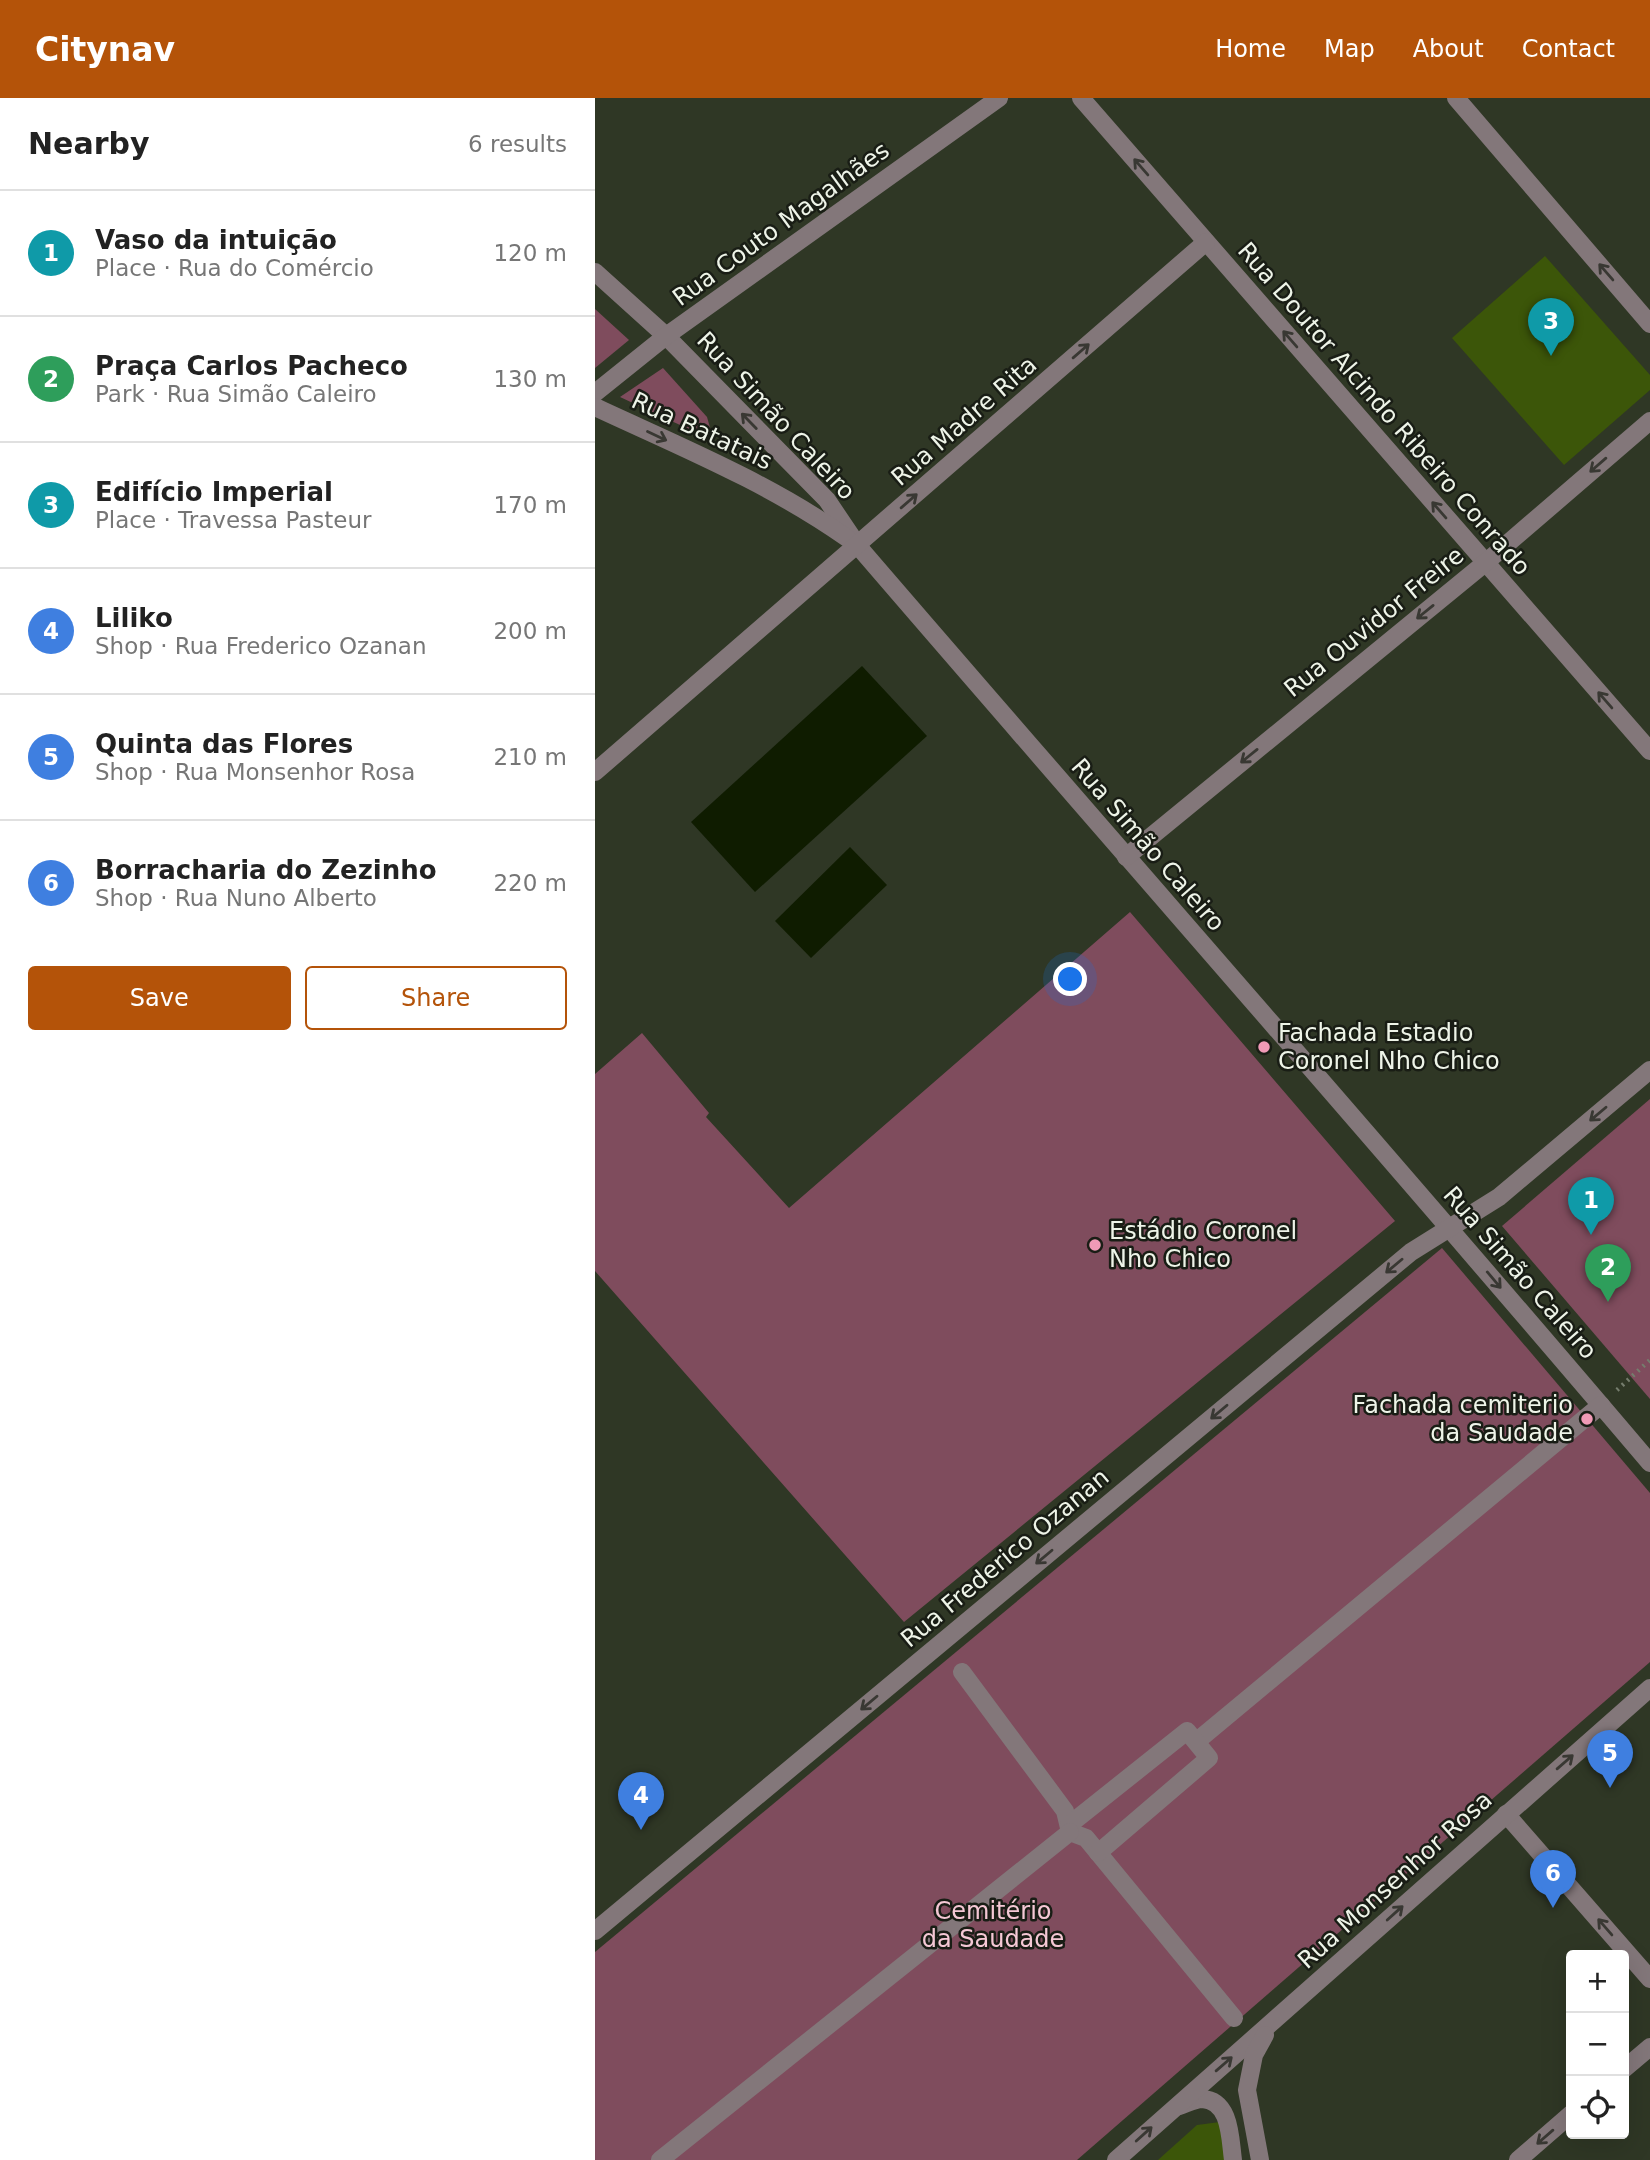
<!DOCTYPE html>
<html lang="en">
<head>
<meta charset="utf-8">
<style>
	:root { --surface:#fff; --page:#f2f2f2; --text:#222; --muted:#767676; --line:#e0e0e0; --accent:#b45309 }
	body { margin:0; font-family:"DejaVu Sans",sans-serif; background:var(--page); color:var(--text) }
	.controls { position:absolute; right:21px; bottom:21px; display:grid; overflow:hidden; border-radius:7px; box-shadow:0 7px 28px #0002 }
	.controls button { width:63px; height:63px; display:grid; place-items:center; padding:0; border:0; border-bottom:2px solid var(--line); background:var(--surface); color:var(--text); font:35px sans-serif }
	.you { position:absolute; left:476px; top:882px; width:24px; height:24px; margin:-18px; border:5px solid #fff; border-radius:50%; background:#1a73e8; box-shadow:0 0 0 10px #1a73e833 }
	.badge { display:grid; place-items:center; width:46px; height:46px; border-radius:50%; background:var(--accent); color:#fff; font-size:23px; font-weight:700 }
	.pin { position:absolute; translate:-50% -58px; filter:drop-shadow(0 2px 4px #0008) }
	.pin::after { content:''; position:absolute; top:37px; width:24px; height:21px; background:inherit; clip-path:polygon(0 0,100% 0,50% 100%) }
	.list { margin:0; padding:0; list-style:none }
	h2 { display:flex; justify-content:space-between; align-items:center; height:91px; margin:0; padding:0 28px; font-size:30px }
	h2 small { font-size:23px; font-weight:400; color:var(--muted) }
	.list li { display:grid; grid-template-columns:46px 1fr auto; gap:21px; align-items:center; box-sizing:border-box; height:126px; padding:0 28px; border-top:2px solid var(--line) }
	.list b { display:block; font-size:26px; white-space:nowrap }
	.list p { margin:0; font-size:23px; white-space:nowrap; color:var(--muted) }
	.list em { font-size:23px; font-style:normal; color:var(--muted) }
	.actions { display:flex; gap:14px; padding:21px 28px }
	.actions a { flex:1; padding:16px 0; border:2px solid var(--accent); border-radius:7px; text-align:center; font-size:24px; color:var(--accent) }
	.actions .main { background:var(--accent); color:#fff }
	.icon { flex:none; width:38px; height:38px; fill:none; stroke:currentColor; stroke-width:2; stroke-linecap:round; stroke-linejoin:round }
	.map { position:relative; flex:none; width:1055px; height:2062px; overflow:hidden }
	header { display:flex; align-items:center; gap:42px; box-sizing:border-box; height:98px; padding:0 35px; background:var(--accent); color:#fff }
	header strong { font-size:33px }
	nav { display:flex; gap:38px; margin-inline-start:auto; font-size:24px }
	main { display:flex }
	aside { flex:1; background:var(--surface) }
	.map>svg:first-child { display:block }
	.green { fill:#7f4c5d }
	.water { fill:#0f1c00 }
	.building { fill:#3c5609 }
	.lines { fill:none; stroke-linecap:round; stroke-linejoin:round }
	.path { stroke:#757d6d; stroke-width:4.5; stroke-dasharray:2 5; stroke-linecap:butt }
	.minor { stroke:#83777a; stroke-width:18 }
	.oneway { stroke:#393833 }
	.poi-dot { fill:#f09ab6; stroke:#191d15; stroke-width:2.5 }
	.labels { text-anchor:middle; stroke-width:5; stroke-linejoin:round; paint-order:stroke }
	.street-label { font-size:24px; fill:#eef4e8; stroke:#191d15 }
	.poi-label { font-size:24px; fill:#eef4e8; stroke:#191d15; text-anchor:start }
	.park-label { font-size:24px; fill:#f5c8d5; stroke:#191d15 }
</style>
</head>
<body>
<header>
<strong>Citynav</strong>
<nav><a>Home</a><a>Map</a><a>About</a><a>Contact</a></nav>
</header>
<main>
<aside>
<h2>Nearby<small>6 results</small></h2>
<ul class="list">
<li><span class="badge" style="background:#0f9aa8">1</span><div><b>Vaso da intuição</b><p>Place · Rua do Comércio</p></div><em>120 m</em></li>
<li><span class="badge" style="background:#2e9e5b">2</span><div><b>Praça Carlos Pacheco</b><p>Park · Rua Simão Caleiro</p></div><em>130 m</em></li>
<li><span class="badge" style="background:#0f9aa8">3</span><div><b>Edifício Imperial</b><p>Place · Travessa Pasteur</p></div><em>170 m</em></li>
<li><span class="badge" style="background:#3f7fe0">4</span><div><b>Liliko</b><p>Shop · Rua Frederico Ozanan</p></div><em>200 m</em></li>
<li><span class="badge" style="background:#3f7fe0">5</span><div><b>Quinta das Flores</b><p>Shop · Rua Monsenhor Rosa</p></div><em>210 m</em></li>
<li><span class="badge" style="background:#3f7fe0">6</span><div><b>Borracharia do Zezinho</b><p>Shop · Rua Nuno Alberto</p></div><em>220 m</em></li>
</ul>
<div class="actions"><a class="main">Save</a><a>Share</a></div>
</aside>
<div class="map">
<svg width="1055" height="2062" viewBox="0 0 1055 2062">
	<rect width="100%" height="100%" fill="#2f3725"/>
	<g class="green">
		<path d="M0 211 34 242 0 270Z"/>
		<path d="M68 270 112 319 116 333 100 334 25 299Z"/>
		<path d="M535 814 800 1123 309 1524 0 1173V976L47 935 114 1015 111 1019 194 1110Z"/>
		<path d="M1055 1001V1301L907 1128Z"/>
		<path d="M847 1150 1055 1395V1564L482 2062H0V1854Z"/>
	</g>
	<g class="water">
		<path d="M267 568 332 638 160 794 96 724Z"/>
		<path d="M255 749 292 787 216 860 180 823Z"/>
	</g>
	<g class="building">
		<path d="M950 158 1055 277V292L969 367 857 240Z"/>
		<path d="M625 2024 633 2062H563L602 2027Z"/>
	</g>
	<g class="lines">
		<path class="path" d="M1022 1292 1055 1262"/>
		<g class="minor">
			<path d="M486 0 1055 653"/>
			<path d="M861 0 1055 226"/>
			<path d="M0 174 71 238 232 402 263 448C526 754 794 1057 1055 1365"/>
			<path d="M0 295 71 238 404 0"/>
			<path d="M0 309C86 349 174 385 252 440"/>
			<path d="M0 674 611 144"/>
			<path d="M531 759 890 465 1055 323"/>
			<path d="M367 1574 470 1713 475 1734 491 1740 639 1920"/>
			<path d="M602 1643 1006 1307"/>
			<path d="M911 1716 1055 1881"/>
			<path d="M474 1727 592 1633 614 1660 503 1755"/>
			<path d="M0 1833 816 1154 904 1099 1055 972"/>
			<path d="M1029 1971 1055 1949"/>
			<path d="M584 2008C591 2006 600 2001 607 2001 636 2002 635 2041 638 2062"/>
			<path d="M65 2062 475 1734"/>
			<path d="M521 2062 1055 1590"/>
			<path d="M665 2062 652 1992 659 1957 670 1937"/>
			<path d="M923 2062 976 2016"/>
		</g>
	</g>
	<defs><path id="oneway-shaft" d="M-6 0H5M1.5-3L5.5 0L1.5 3" fill="none" stroke-width="1.6" stroke-linecap="round" stroke-linejoin="round" transform="scale(1.75)"/></defs>
	<g class="oneway">
		<use href="#oneway-shaft" transform="translate(546 69) rotate(-131)"/>
		<use href="#oneway-shaft" transform="translate(1011 174) rotate(-131)"/>
		<use href="#oneway-shaft" transform="translate(695 241) rotate(-131)"/>
		<use href="#oneway-shaft" transform="translate(486 253) rotate(-41)"/>
		<use href="#oneway-shaft" transform="translate(154 323) rotate(-134)"/>
		<use href="#oneway-shaft" transform="translate(62 338) rotate(25)"/>
		<use href="#oneway-shaft" transform="translate(1003 367) rotate(139)"/>
		<use href="#oneway-shaft" transform="translate(314 403) rotate(-41)"/>
		<use href="#oneway-shaft" transform="translate(844 412) rotate(-131)"/>
		<use href="#oneway-shaft" transform="translate(830 514) rotate(141)"/>
		<use href="#oneway-shaft" transform="translate(1010 602) rotate(-131)"/>
		<use href="#oneway-shaft" transform="translate(654 658) rotate(141)"/>
		<use href="#oneway-shaft" transform="translate(1003 1016) rotate(140)"/>
		<use href="#oneway-shaft" transform="translate(799 1168) rotate(140)"/>
		<use href="#oneway-shaft" transform="translate(899 1182) rotate(50)"/>
		<use href="#oneway-shaft" transform="translate(624 1314) rotate(140)"/>
		<use href="#oneway-shaft" transform="translate(449 1459) rotate(140)"/>
		<use href="#oneway-shaft" transform="translate(274 1605) rotate(140)"/>
		<use href="#oneway-shaft" transform="translate(970 1664) rotate(-41)"/>
		<use href="#oneway-shaft" transform="translate(800 1815) rotate(-42)"/>
		<use href="#oneway-shaft" transform="translate(1010 1829) rotate(-131)"/>
		<use href="#oneway-shaft" transform="translate(629 1966) rotate(-41)"/>
		<use href="#oneway-shaft" transform="translate(549 2036) rotate(-42)"/>
		<use href="#oneway-shaft" transform="translate(950 2039) rotate(139)"/>
	</g>
	<g class="poi-dot">
		<circle cx="669" cy="949" r="7"/>
		<circle cx="500" cy="1147" r="7"/>
		<circle cx="992" cy="1321" r="7"/>
	</g>
	<g class="labels">
		<g class="street-label">
			<text transform="translate(186 126) rotate(-36)" y="8">Rua Couto Magalhães</text>
			<text transform="translate(789 311) rotate(49)" y="8">Rua Doutor Alcindo Ribeiro Conrado</text>
			<text transform="translate(181 318) rotate(47)" y="8">Rua Simão Caleiro</text>
			<text transform="translate(369 323) rotate(-41)" y="8">Rua Madre Rita</text>
			<text transform="translate(107 333) rotate(25)" y="8">Rua Batatais</text>
			<text transform="translate(779 524) rotate(-39)" y="8">Rua Ouvidor Freire</text>
			<text transform="translate(553 747) rotate(49)" y="8">Rua Simão Caleiro</text>
			<text transform="translate(925 1175) rotate(49)" y="8">Rua Simão Caleiro</text>
			<text transform="translate(410 1460) rotate(-40)" y="8">Rua Frederico Ozanan</text>
			<text transform="translate(800 1782) rotate(-42)" y="8">Rua Monsenhor Rosa</text>
		</g>
		<g class="poi-label">
			<text x="683" y="943">Fachada Estadio<tspan x="683" dy="28">Coronel Nho Chico</tspan></text>
			<text x="514" y="1141">Estádio Coronel<tspan x="514" dy="28">Nho Chico</tspan></text>
			<text x="978" y="1315" text-anchor="end">Fachada cemiterio<tspan x="978" dy="28">da Saudade</tspan></text>
		</g>
		<g class="park-label">
			<text x="398" y="1821">Cemitério<tspan x="398" dy="28">da Saudade</tspan></text>
		</g>
	</g>
</svg>
<div class="controls">
<button>+</button>
<button>−</button>
<button><svg class="icon" aria-label="locate" viewBox="0 0 24 24"><circle cx="12" cy="12" r="6"/><path d="M12 2v4M12 18v4M2 12h4M18 12h4"/></svg></button>
</div>
<div class="you"></div>
<div class="pin badge" style="left:996px;top:1137px;background:#0f9aa8">1</div>
<div class="pin badge" style="left:1013px;top:1204px;background:#2e9e5b">2</div>
<div class="pin badge" style="left:956px;top:258px;background:#0f9aa8">3</div>
<div class="pin badge" style="left:46px;top:1732px;background:#3f7fe0">4</div>
<div class="pin badge" style="left:1015px;top:1690px;background:#3f7fe0">5</div>
<div class="pin badge" style="left:958px;top:1810px;background:#3f7fe0">6</div>
</div>
</main>
</body>
</html>
